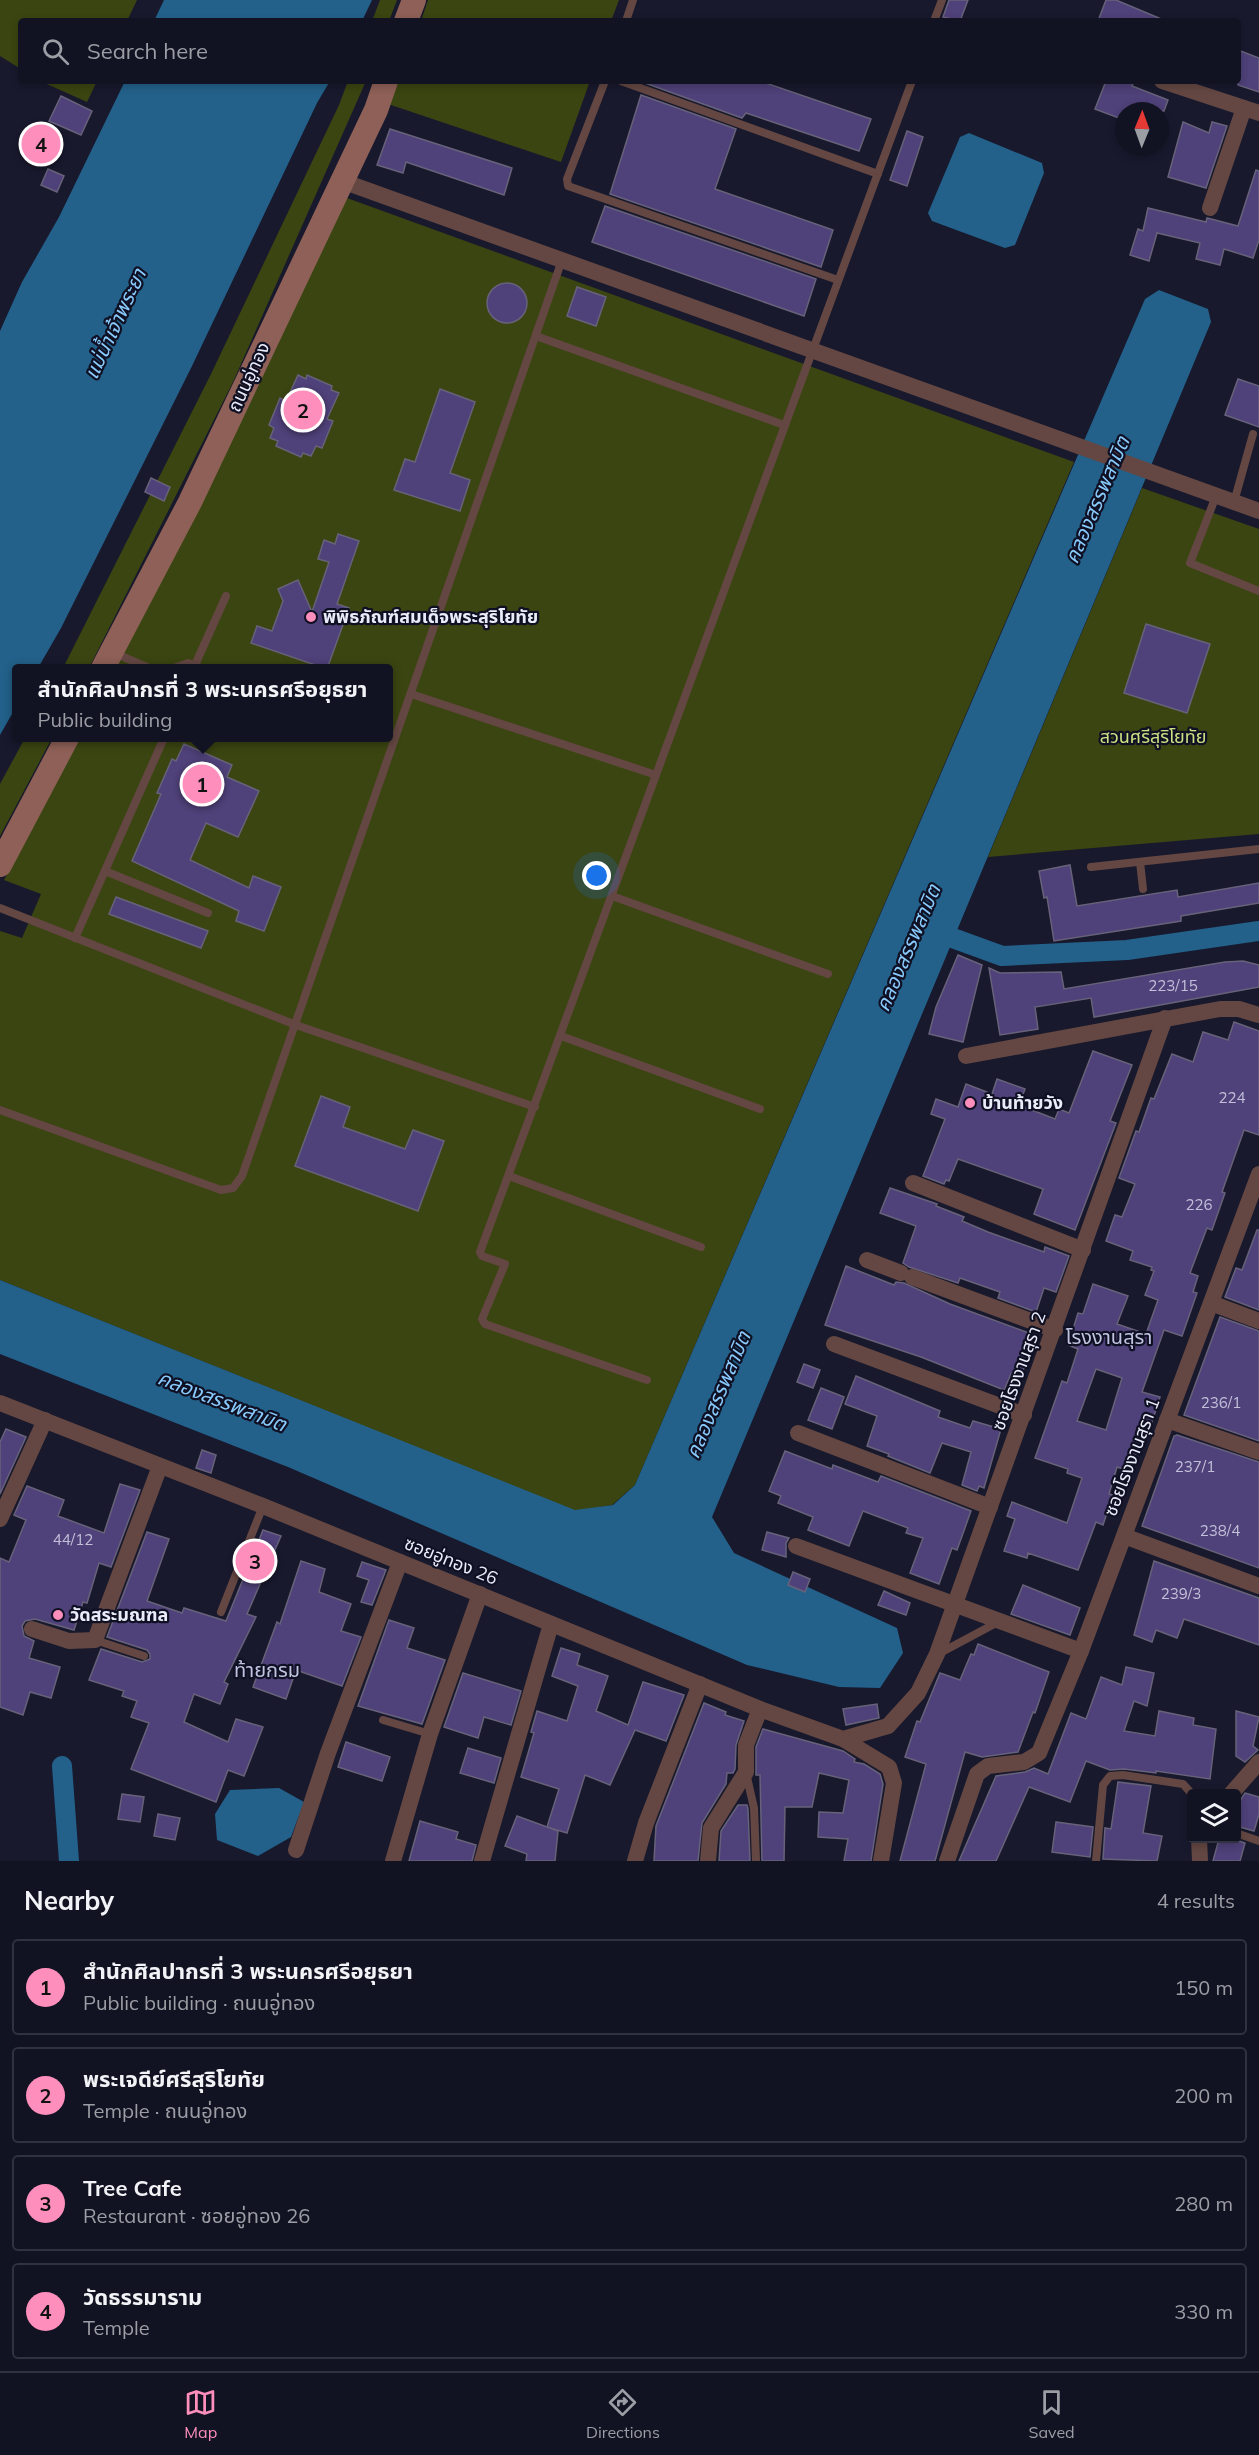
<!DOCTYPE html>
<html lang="en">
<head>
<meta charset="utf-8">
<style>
	:root { --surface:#121322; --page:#1b1c2a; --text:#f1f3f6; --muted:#9c9ea5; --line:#313240; --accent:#fe8ebb }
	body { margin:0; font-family:Mulish,"Noto Sans Thai",sans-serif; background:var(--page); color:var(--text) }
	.controls { position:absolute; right:18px; bottom:18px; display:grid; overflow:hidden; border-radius:6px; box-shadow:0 3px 9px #0003 }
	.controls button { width:54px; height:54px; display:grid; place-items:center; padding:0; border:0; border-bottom:2px solid var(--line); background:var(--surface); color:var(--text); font:30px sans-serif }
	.compass { position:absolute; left:1115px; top:102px; width:54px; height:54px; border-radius:50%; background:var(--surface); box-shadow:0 3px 9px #0003; rotate:1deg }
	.you { position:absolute; left:597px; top:876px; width:21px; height:21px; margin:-15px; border:4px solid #fff; border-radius:50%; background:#1a73e8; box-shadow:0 0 0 9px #1a73e833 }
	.badge { display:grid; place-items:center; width:39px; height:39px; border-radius:50%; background:var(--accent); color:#111; font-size:20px; font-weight:700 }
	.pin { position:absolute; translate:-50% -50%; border:3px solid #fff; box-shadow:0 2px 6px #0006 }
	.popup { position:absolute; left:12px; top:664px; width:381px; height:78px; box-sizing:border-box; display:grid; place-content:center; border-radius:6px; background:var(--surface); filter:drop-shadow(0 2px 4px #0005); font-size:20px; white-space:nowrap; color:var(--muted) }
	.popup b { font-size:22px; color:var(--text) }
	.popup::after { content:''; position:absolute; left:50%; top:100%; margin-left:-12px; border:12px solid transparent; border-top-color:var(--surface) }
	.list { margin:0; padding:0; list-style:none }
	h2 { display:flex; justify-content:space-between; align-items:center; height:78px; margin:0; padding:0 24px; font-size:26px }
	h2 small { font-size:20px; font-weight:400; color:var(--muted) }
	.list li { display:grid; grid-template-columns:39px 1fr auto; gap:18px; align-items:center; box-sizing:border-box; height:96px; margin:0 12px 12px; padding:0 12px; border:2px solid var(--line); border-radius:6px }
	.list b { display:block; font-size:22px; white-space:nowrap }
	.list p { margin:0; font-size:20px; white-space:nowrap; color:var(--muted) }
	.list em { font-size:20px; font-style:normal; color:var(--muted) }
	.icon { flex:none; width:33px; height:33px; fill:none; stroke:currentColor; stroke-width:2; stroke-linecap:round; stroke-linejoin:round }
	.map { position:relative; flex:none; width:1259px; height:1861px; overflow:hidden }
	.search { position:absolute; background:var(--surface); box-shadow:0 3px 9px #0003; left:18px; right:18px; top:18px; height:66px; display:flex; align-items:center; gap:15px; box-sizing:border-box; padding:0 21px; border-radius:6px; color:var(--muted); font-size:22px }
	.sheet { height:510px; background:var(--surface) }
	nav { display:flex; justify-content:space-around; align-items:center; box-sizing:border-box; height:84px; border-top:2px solid var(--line); background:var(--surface); font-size:16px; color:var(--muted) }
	nav a { display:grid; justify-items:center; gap:3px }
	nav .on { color:var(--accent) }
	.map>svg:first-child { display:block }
	.green { fill:#3b4511 }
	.water { fill:#23618a }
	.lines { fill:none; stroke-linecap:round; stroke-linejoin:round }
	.canal { stroke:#23618a; stroke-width:20 }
	.building { fill:#4f4179; stroke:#67627a; stroke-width:1.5; fill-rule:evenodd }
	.service { stroke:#644742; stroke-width:8 }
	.minor { stroke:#644742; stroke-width:16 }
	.secondary { stroke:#8e6057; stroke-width:24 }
	.poi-dot { fill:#fe8ebb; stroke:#0f1023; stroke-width:2 }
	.labels { text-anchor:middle; stroke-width:4.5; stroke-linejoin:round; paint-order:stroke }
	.number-label { font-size:15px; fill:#c3c1da }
	.street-label { font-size:18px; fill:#eaecfa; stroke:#0f1023 }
	.poi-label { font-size:18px; font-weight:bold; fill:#eaecfa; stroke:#0f1023; text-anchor:start }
	.park-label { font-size:18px; fill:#cde183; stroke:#0f1023 }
	.water-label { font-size:20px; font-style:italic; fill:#89cbfd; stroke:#0f1023 }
	.neighbourhood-label { font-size:20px; fill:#c1c4e0; stroke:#0f1023 }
</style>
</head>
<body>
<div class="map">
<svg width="1259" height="1861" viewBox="0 0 1259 1861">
	<rect width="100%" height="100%" fill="#18192d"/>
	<g class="green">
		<path d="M0 0H137L127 21H21V69L0 56Z"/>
		<path d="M380 0H397L389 21H372Z"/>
		<path d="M428 0H619L611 21H421Z"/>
		<path d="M40 81H97L87 102Z"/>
		<path d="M348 81H366L233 382 89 668H63L211 374 339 105Z"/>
		<path d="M397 81H590L561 162 388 104Z"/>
		<path d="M347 198 1074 462 635 1485 612 1505 575 1511 0 1280V931L22 938 41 894 4 880 78 738H388V668H114Z"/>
		<path d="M1142 488 1259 529V834L988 857Z"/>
		<path d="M25 738H52L0 836V784Z"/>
	</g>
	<g class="water">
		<path d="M164 0H372L362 21H154Z"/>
		<path d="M125 81H330L317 103 192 366 61 628 38 668H16V707L0 735V331L22 282 59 217Z"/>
		<path d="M969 133 1042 163 1044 173 1015 245 1005 248 932 221 928 213 960 137Z"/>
		<path d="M1159 290 1208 309 1211 322 712 1517 734 1553 897 1628 903 1653 880 1688 839 1687 747 1665 288 1467 0 1354V1280L575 1510 613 1505 635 1485 1145 299Z"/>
		<path d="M279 1788 304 1802 291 1837 258 1856 217 1840 215 1814 230 1790Z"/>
	</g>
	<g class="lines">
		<g class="canal">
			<path d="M928 929 1002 956 1127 950 1259 931"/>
			<path d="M62 1766 69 1861"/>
		</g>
	</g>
	<g class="building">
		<path d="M949 0H968L960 21 943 17Z"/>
		<path d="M1106 0H1116L1166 21H1098Z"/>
		<path d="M1238 50 1259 58V92L1238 85Z"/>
		<path d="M646 81H760L871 119 859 151 746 113 742 118 645 83Z"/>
		<path d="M1106 81H1134L1132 86 1168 100 1164 111H1124V120L1095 109Z"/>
		<path d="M641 95 736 129 715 189 833 230 821 267 610 194Z"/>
		<path d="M61 96 92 111 81 135 49 121Z"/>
		<path d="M1183 122 1209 133 1212 122 1227 126 1206 188 1168 177Z"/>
		<path d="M390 129 512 168 504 195 406 162 403 173 377 165Z"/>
		<path d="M907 131 923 137 907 186 890 180Z"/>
		<path d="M48 169 64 176 57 192 41 185Z"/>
		<path d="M1256 170 1259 171V240L1253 258 1224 249 1220 265 1196 259 1200 243 1157 233 1149 261 1130 255 1138 229 1143 231 1148 208 1206 222 1207 218 1238 226Z"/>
		<path d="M605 206 816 279 804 316 592 242Z"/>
		<circle cx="507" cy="303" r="20"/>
		<path d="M577 287 606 297 596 326 567 316Z"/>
		<path d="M298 375 306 379 307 375 332 386 331 390 339 393 327 419 333 421 322 448 316 446 311 456 303 453 301 457 276 446 278 441 270 438 274 428 269 425 280 398 286 401Z"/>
		<path d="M1238 379 1259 386V427L1225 415Z"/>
		<path d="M440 389 475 402 450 473 470 480 460 511 394 490 405 459 415 462Z"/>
		<path d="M151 478 170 487 164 501 145 492Z"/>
		<path d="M338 534 359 541 337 604 349 608 327 669 251 643 257 626 272 631 283 601 278 589 298 580 312 612 329 562 318 559 324 540 335 544Z"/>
		<path d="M1146 624 1210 644 1187 713 1124 693Z"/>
		<path d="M184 744 232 765 227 777 259 791 238 837 206 823 190 860 249 888 253 876 281 887 264 931 236 921 239 911 132 861 161 794 157 793 172 759 176 761Z"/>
		<path d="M1070 865 1077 906 1177 890 1178 897 1259 883V903L1181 916V921L1054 941 1047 897 1044 898 1039 871Z"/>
		<path d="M116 897 208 931 201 948 109 914Z"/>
		<path d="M958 955 982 965 963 1042 929 1034 936 1007Z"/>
		<path d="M1243 961 1259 965V987L1094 1017 1091 998 1035 1007 1038 1029 1000 1035 989 968 1000 973 1061 972 1064 989 1225 962Z"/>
		<path d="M1234 1022 1259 1031V1135L1244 1130 1222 1192 1225 1193 1212 1230 1207 1228 1190 1273 1198 1276 1193 1292 1197 1293 1182 1336 1164 1330 1142 1392 1160 1397 1147 1438 1142 1436 1130 1471 1117 1467 1109 1494 1113 1495 1103 1525 1096 1522 1078 1570 1028 1553 1027 1558 1004 1551 1015 1519 1007 1516 1012 1502 1067 1523 1082 1478 1067 1473 1068 1469 1035 1458 1062 1381 1067 1383 1078 1349 1068 1345 1078 1313 1083 1314 1093 1284 1128 1296 1117 1324 1146 1334 1158 1300 1145 1295 1154 1271 1151 1270 1152 1267 1130 1260 1133 1251 1106 1241 1115 1215 1122 1217 1135 1184 1119 1178 1136 1131 1139 1132 1151 1098 1154 1099 1172 1054 1193 1062 1203 1032 1228 1040ZM1096 1369 1122 1378 1106 1430 1077 1421Z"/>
		<path d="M1093 1051 1132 1065 1110 1121 1116 1123 1075 1230 1034 1214 1043 1189 958 1159 949 1181 946 1180 944 1184 923 1176 945 1119 931 1114 936 1099 958 1107 966 1084 992 1094 997 1079 1025 1089 1019 1105 1055 1119 1059 1109 1069 1113Z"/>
		<path d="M321 1096 350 1107 343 1127 405 1149 413 1130 444 1141 418 1211 295 1166Z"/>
		<path d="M890 1188 937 1204 936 1206 964 1217 962 1221 988 1232 1044 1252 1045 1247 1069 1256 1056 1292 1044 1288 1036 1312 998 1298 1000 1292 960 1278 958 1283 909 1267 903 1263 916 1226 880 1213Z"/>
		<path d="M1257 1230H1259V1310L1225 1297 1236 1268 1242 1270Z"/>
		<path d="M846 1266 894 1285 896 1282 904 1283 950 1304 1037 1336 1020 1378 1011 1374 1004 1390 921 1357 825 1325Z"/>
		<path d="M1220 1317 1259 1331V1441L1184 1415Z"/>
		<path d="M804 1364 820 1370 813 1388 797 1382Z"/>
		<path d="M856 1376 940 1411 938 1417 970 1428 973 1421 1001 1429 984 1488 979 1486 977 1491 962 1485 971 1452 942 1443 930 1473 888 1456 889 1454 867 1446 877 1416 845 1404Z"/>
		<path d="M821 1388 844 1397 832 1429 808 1420Z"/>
		<path d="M6 1429 26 1437 0 1494V1442Z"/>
		<path d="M1177 1435 1259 1462V1568L1142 1526 1174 1436Z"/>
		<path d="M202 1450 216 1455 211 1473 196 1468Z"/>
		<path d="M785 1451 832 1469 833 1465 878 1482 881 1476 971 1511 957 1550 952 1548 939 1584 910 1573 923 1538 906 1533 908 1528 863 1511 849 1546 808 1530 813 1517 778 1503 781 1496 769 1491Z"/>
		<path d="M120 1484 140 1490 111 1567 99 1563 87 1603 83 1602 74 1630 35 1619 25 1621 22 1626 24 1636 34 1641 29 1658 60 1667 51 1698 30 1692 23 1715 0 1707V1558L9 1562 26 1520 14 1515 27 1486 64 1500 58 1516 104 1533Z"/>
		<path d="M263 1530 281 1536 247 1614 256 1617 224 1682 228 1684 220 1704 194 1694 184 1722 228 1742 236 1719 263 1727 244 1776 228 1770 216 1802 131 1769 149 1723 131 1717 137 1701 122 1696 124 1691 89 1680 101 1649 142 1662 150 1659V1654L147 1650 107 1637 147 1532 169 1539 147 1601 182 1613 184 1608 226 1621Z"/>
		<path d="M767 1532 789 1538 786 1543V1557L762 1550Z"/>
		<path d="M301 1561 325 1569 319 1592 351 1604 341 1631 361 1637 342 1686 296 1670 286 1699 253 1687 277 1622 280 1624Z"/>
		<path d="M1154 1561 1259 1598V1645L1184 1619 1177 1638 1156 1630 1152 1642 1134 1635Z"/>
		<path d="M362 1562 386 1570 372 1605 361 1602 369 1580 357 1576Z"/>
		<path d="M793 1572 810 1579 805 1592 788 1585Z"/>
		<path d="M1023 1585 1080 1608 1070 1635 1011 1614Z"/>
		<path d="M884 1591 910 1603 906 1615 878 1605Z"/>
		<path d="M389 1620 414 1628 407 1648 445 1660 422 1724 358 1706Z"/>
		<path d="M978 1644 1049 1672 1035 1713 1033 1712 1018 1752 982 1757 965 1752 935 1861H900L926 1764 905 1757 917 1721 920 1722 940 1673 960 1680 971 1654 974 1655Z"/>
		<path d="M561 1648 580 1654 577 1665 608 1676 596 1711 628 1725 643 1682 684 1695 666 1741 635 1730 610 1785 585 1775 567 1833 547 1827 559 1789 521 1777 534 1733 531 1732 537 1711 567 1721 578 1686 552 1676Z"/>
		<path d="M1126 1667 1154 1673 1147 1706 1134 1701 1124 1731 1155 1736 1159 1711 1194 1718 1193 1725 1216 1729 1210 1779 1156 1771V1773L1124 1769 1110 1770 1086 1761 1070 1802 1029 1787 996 1861H959L996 1776 1025 1772 1034 1768 1048 1774 1071 1713 1086 1719 1101 1677 1122 1685Z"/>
		<path d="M463 1673 521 1691 511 1725 484 1717 478 1738 444 1727Z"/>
		<path d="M704 1703 726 1712 725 1715 744 1721 736 1745 735 1769 733 1773H727L726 1784 702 1823 698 1861H654L656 1826Z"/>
		<path d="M877 1704 879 1718 846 1725 843 1709Z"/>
		<path d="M1236 1711 1259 1717 1253 1746 1258 1750 1245 1762 1236 1756Z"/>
		<path d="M763 1729 843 1751 855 1759 854 1762 864 1764 880 1774 883 1784 871 1861H844L848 1839 818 1837 819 1812 843 1813 849 1780 819 1773 812 1807H785L784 1861H762L760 1775H756V1747Z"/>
		<path d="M346 1742 390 1757 382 1781 338 1767Z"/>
		<path d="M468 1748 501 1758 494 1783 460 1773Z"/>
		<path d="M1118 1782 1151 1786 1143 1833 1162 1836 1157 1861 1103 1859 1105 1828 1111 1829Z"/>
		<path d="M1245 1793 1259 1797V1814L1254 1831 1236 1826V1813L1241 1799Z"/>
		<path d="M122 1794 144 1797 140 1822 118 1819Z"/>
		<path d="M738 1805H747L748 1809 750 1861H719L721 1831Z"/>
		<path d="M158 1814 180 1818 175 1840 154 1836Z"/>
		<path d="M517 1816 558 1831 555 1861H526L527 1854 505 1846Z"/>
		<path d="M420 1821 458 1832 456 1839 476 1845 472 1861H409Z"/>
		<path d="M1056 1822 1093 1827 1090 1857 1052 1852Z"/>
		<path d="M1219 1839H1233L1245 1843 1240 1861H1213Z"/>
	</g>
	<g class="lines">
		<g class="service">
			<path d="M626 21 633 0"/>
			<path d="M934 21 942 0"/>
			<path d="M605 81 567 179 568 186 838 280"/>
			<path d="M621 81 878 174"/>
			<path d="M536 336 784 425"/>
			<path d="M1216 496 1190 563 1259 591"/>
			<path d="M1234 502 1253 434"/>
			<path d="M112 652 149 668"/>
			<path d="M195 665 226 596"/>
			<path d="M174 668 188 663 201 668"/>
			<path d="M411 694 656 775"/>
			<path d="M1140 862 1143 889"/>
			<path d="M1091 867 1259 849"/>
			<path d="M105 871 208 913"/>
			<path d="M612 896 828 974"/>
			<path d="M0 908 296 1025 535 1107"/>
			<path d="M75 938 164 738"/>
			<path d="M561 1036 760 1109"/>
			<path d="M0 1110 221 1190 233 1188 242 1176 562 260"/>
			<path d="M509 1176 701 1247"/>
			<path d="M647 1380 485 1324 482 1319 505 1264 482 1256 480 1252 912 81"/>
			<path d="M221 1612 263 1506"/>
			<path d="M95 1640 144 1656"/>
			<path d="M940 1653 1000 1621"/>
			<path d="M383 1720 430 1734"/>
			<path d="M746 1773 754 1808 756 1861"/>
			<path d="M1236 1833 1259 1841"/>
			<path d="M1096 1861 1103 1785 1110 1776 1123 1775 1183 1784 1192 1794"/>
		</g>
		<g class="minor">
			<path d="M1162 81 1259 113"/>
			<path d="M342 181 1259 511"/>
			<path d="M1210 208 1244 108"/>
			<path d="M966 1056 1220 1009H1239L1259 1015"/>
			<path d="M913 1183 1083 1250"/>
			<path d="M867 1260 901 1273"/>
			<path d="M912 1277 1055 1330"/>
			<path d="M1211 1303 1259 1321"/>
			<path d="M834 1344 1024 1415"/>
			<path d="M0 1403 263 1506 760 1709 843 1739 888 1726 918 1693 937 1654 1165 1018"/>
			<path d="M1167 1420 1259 1452"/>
			<path d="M798 1433 990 1507"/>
			<path d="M0 1519 45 1420"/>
			<path d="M1124 1536 1259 1586"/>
			<path d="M796 1546 1081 1651"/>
			<path d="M32 1629 69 1641 95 1640 160 1466"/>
			<path d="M843 1739 889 1767 894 1783 881 1861"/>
			<path d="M1231 1794 1259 1762"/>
			<path d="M1199 1838 1200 1861"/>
			<path d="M296 1850 328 1753 400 1562"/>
			<path d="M393 1861 430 1734 480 1594"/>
			<path d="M482 1861 551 1624"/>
			<path d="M635 1861 646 1823 700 1684"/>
			<path d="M708 1861 711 1828 746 1772V1745L760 1709"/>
			<path d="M947 1861 977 1774 988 1766 1024 1762 1039 1753 1081 1651 1259 1174"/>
		</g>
		<g class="secondary">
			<path d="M406 21 414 0"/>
			<path d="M103 668 190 502 376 110 386 81"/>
			<path d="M0 865 67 738"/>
		</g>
	</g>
	<g class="poi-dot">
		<circle cx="311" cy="617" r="6"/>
		<circle cx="970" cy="1103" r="6"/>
		<circle cx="58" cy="1615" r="6"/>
	</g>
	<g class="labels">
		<g class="number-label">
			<text x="1173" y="991">223/15</text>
			<text x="1232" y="1103">224</text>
			<text x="1199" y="1210">226</text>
			<text x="1221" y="1408">236/1</text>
			<text x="1195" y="1472">237/1</text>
			<text x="1220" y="1536">238/4</text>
			<text x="73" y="1545">44/12</text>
			<text x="1181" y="1599">239/3</text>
		</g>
		<g class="street-label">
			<text transform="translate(249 377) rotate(-65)" y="6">ถนนอู่ทอง</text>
			<text transform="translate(1019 1371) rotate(-70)" y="6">ซอยโรงงานสุรา 2</text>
			<text transform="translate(1132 1457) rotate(-69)" y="6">ซอยโรงงานสุรา 1</text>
			<text transform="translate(451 1561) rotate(22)" y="6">ซอยอู่ทอง 26</text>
		</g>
		<g class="poi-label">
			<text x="323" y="623">พิพิธภัณฑ์สมเด็จพระสุริโยทัย</text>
			<text x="982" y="1109">บ้านท้ายวัง</text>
			<text x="70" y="1621">วัดสระมณฑล</text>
		</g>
		<g class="park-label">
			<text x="1153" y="743">สวนศรีสุริโยทัย</text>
		</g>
		<g class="water-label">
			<text transform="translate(115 324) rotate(-65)" y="7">แม่น้ำเจ้าพระยา</text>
			<text transform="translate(1097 500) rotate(-67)" y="7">คลองสรรพสามิต</text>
			<text transform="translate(908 948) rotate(-67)" y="7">คลองสรรพสามิต</text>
			<text transform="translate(718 1395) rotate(-67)" y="7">คลองสรรพสามิต</text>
			<text transform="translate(222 1401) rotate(21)" y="7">คลองสรรพสามิต</text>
		</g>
		<g class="neighbourhood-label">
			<text x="1109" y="1344">โรงงานสุรา</text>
			<text x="267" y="1677">ท้ายกรม</text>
		</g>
	</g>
</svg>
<div class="controls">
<button><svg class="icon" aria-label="layers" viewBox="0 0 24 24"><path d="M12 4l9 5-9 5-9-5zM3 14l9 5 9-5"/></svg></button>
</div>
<svg class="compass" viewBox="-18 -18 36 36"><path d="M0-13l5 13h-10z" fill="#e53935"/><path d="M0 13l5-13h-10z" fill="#9c9ea5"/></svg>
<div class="you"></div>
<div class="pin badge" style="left:202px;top:784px">1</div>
<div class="popup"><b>สำนักศิลปากรที่ 3 พระนครศรีอยุธยา</b>Public building</div>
<div class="pin badge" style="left:303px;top:410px">2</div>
<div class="pin badge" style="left:255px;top:1561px">3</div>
<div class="pin badge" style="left:41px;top:144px">4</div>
<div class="search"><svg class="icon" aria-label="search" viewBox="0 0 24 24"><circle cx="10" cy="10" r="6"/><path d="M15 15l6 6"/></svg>Search here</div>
</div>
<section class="sheet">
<h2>Nearby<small>4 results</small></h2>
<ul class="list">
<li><span class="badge">1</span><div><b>สำนักศิลปากรที่ 3 พระนครศรีอยุธยา</b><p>Public building · ถนนอู่ทอง</p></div><em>150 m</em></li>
<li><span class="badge">2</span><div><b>พระเจดีย์ศรีสุริโยทัย</b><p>Temple · ถนนอู่ทอง</p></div><em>200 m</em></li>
<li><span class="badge">3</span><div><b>Tree Cafe</b><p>Restaurant · ซอยอู่ทอง 26</p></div><em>280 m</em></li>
<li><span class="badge">4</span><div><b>วัดธรรมาราม</b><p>Temple</p></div><em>330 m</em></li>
</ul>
</section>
<nav>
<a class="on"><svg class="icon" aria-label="map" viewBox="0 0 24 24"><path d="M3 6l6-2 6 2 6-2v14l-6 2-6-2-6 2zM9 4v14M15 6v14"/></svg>Map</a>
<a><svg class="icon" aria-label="directions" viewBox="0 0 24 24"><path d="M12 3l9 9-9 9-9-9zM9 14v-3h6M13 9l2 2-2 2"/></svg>Directions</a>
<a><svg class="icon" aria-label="saved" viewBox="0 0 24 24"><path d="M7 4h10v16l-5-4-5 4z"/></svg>Saved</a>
</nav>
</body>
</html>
